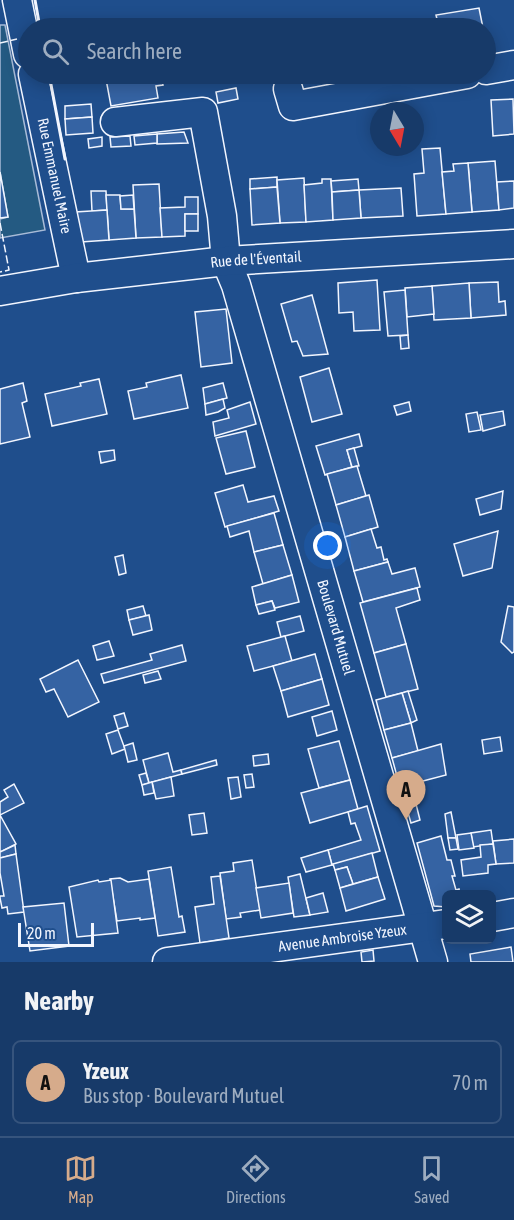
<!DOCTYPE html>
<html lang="en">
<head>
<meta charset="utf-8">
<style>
	:root { --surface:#173a69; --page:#20416f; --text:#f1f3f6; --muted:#9eadc0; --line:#36547d; --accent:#d6ab8b }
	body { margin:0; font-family:"Asap Condensed",sans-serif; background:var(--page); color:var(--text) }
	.controls { position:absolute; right:18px; bottom:18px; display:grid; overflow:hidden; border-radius:9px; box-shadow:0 3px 15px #0003 }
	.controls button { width:54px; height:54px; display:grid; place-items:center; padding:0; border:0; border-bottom:2px solid var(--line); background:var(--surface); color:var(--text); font:30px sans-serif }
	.compass { position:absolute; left:370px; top:102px; width:54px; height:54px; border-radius:50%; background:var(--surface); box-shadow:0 3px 15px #0003; rotate:170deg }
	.scale { position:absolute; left:18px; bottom:15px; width:76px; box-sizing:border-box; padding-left:6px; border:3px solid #f2f6ff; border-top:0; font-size:16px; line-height:21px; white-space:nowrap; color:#f2f6ff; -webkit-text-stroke:4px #1f4e8c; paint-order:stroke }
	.you { position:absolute; left:328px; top:546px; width:21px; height:21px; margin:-15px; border:4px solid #fff; border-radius:50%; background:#1a73e8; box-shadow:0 0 0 9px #1a73e833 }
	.badge { display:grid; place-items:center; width:39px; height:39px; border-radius:50%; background:var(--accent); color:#111; font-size:20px; font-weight:700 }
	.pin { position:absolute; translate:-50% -50px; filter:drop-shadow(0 2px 3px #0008) }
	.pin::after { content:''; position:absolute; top:32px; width:21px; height:18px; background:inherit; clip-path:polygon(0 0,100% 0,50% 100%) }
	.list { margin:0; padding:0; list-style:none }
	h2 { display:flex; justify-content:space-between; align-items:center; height:78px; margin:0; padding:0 24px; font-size:26px }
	h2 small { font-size:20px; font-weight:400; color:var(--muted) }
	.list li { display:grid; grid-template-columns:39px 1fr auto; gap:18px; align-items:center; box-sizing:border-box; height:84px; margin:0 12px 12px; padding:0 12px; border:2px solid var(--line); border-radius:9px }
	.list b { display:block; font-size:22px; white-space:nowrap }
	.list p { margin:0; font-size:20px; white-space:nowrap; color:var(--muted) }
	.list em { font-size:20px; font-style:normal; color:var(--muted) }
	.icon { flex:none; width:33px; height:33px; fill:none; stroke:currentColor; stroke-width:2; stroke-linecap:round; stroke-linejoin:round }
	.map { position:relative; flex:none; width:514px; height:962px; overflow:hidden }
	.search { position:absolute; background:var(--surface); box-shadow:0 3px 15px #0003; left:18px; right:18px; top:18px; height:66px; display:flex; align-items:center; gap:15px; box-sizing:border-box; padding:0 21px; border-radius:33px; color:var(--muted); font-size:22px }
	.sheet { height:174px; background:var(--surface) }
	nav { display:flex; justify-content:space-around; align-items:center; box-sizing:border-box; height:84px; border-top:2px solid var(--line); background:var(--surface); font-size:16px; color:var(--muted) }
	nav a { display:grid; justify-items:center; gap:3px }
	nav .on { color:var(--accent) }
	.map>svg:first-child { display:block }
	.green { fill:#245a82; stroke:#a8bbd7; stroke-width:1.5 }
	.building { fill:#3563a3; stroke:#f2f6ff; stroke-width:1.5 }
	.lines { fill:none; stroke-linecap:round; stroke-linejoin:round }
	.minor-casing { stroke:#f2f6ff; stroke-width:31 }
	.minor { stroke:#1f4e8c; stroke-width:28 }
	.fence { stroke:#f2f6ff; stroke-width:1.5; stroke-dasharray:8 3; stroke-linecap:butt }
	.wall { stroke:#f2f6ff; stroke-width:3 }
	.labels { text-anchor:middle; stroke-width:4.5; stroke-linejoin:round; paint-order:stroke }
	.street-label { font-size:15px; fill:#f2f6ff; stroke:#1f4e8c }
</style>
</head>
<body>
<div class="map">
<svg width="514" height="962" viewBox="0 0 514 962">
	<rect width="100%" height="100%" fill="#1f4e8c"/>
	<path class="green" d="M0 25H5L45 230 0 238V219L8 217 0 172Z"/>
	<g class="building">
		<path d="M479 8 483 28H439L436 15Z"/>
		<path d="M254 19 256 28H228L227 24Z"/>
		<path d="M358 21 360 28H348L347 23Z"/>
		<path d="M105 74H154V77L161 75 163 85 156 86 158 98 111 106Z"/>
		<path d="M236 74H265V78L238 83Z"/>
		<path d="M236 88 238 99 218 103 216 92Z"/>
		<path d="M513 99 514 134 493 136 491 100Z"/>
		<path d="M91 104 92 117 65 119V106Z"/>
		<path d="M92 117 93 133 66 135 65 119Z"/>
		<path d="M184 132 188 143 157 144V134Z"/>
		<path d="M157 134V143L135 145 134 136Z"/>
		<path d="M130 136 131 146 111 147 110 137Z"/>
		<path d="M102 137V146L89 148 88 139Z"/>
		<path d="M440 148 446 214 417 216 414 174 424 173 422 149Z"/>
		<path d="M495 161 499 210 472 212 468 163Z"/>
		<path d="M468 163 472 212 446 214 442 172 454 171 453 164Z"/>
		<path d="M0 172 8 217 0 218Z"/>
		<path d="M277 177V187L250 189V179Z"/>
		<path d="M304 178 306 222 280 223 277 180Z"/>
		<path d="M322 179H331L333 220 306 222 304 185 322 183Z"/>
		<path d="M358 179 359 190 332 192 331 181Z"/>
		<path d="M514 181V208L499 210 497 182Z"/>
		<path d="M159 184 162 237 136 238 133 185Z"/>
		<path d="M277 187 280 223 252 225 250 189Z"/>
		<path d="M401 188 403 216 361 218 359 190Z"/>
		<path d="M359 190 361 218 333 220 332 192Z"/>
		<path d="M91 191H106L107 210 92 211Z"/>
		<path d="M106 195H120L121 209H134L136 238 109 240Z"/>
		<path d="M133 195 134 209H121L120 196Z"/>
		<path d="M185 197H198V214H185V236L162 237 160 208 185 207Z"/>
		<path d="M107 210 109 240 81 242 75 212Z"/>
		<rect x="185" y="214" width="13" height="17"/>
		<path d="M377 280 380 330 354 331 353 312 339 313 338 283Z"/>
		<path d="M498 282 499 302 505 301 506 315 471 318 469 283Z"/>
		<path d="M469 283 471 318 434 320 432 286Z"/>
		<path d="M432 286 434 314 407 317 405 288Z"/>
		<path d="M405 290 408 335 388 336 384 292Z"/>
		<path d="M312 295 328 354 303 356 297 341 292 342 281 304Z"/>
		<path d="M226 309 232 363 201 367 195 312Z"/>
		<path d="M408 335 409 348 401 349 400 336Z"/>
		<path d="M329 368 342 414 312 422 300 377Z"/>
		<path d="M181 375 188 408 134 419 128 391 147 387 146 383Z"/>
		<path d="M99 379 107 414 52 426 45 394 81 386 80 383Z"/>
		<path d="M23 383 27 401 22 403 30 437 0 444V389Z"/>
		<path d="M223 383 227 398 205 404 203 388Z"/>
		<path d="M223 399 225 408 218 412 206 415 205 404Z"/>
		<path d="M250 402 256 424 215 436 213 422 229 418 227 410Z"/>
		<path d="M409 402 411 411 397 415 394 406Z"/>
		<path d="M503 411 505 425 483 431 480 415Z"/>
		<path d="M477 412 481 430 469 432 466 414Z"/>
		<path d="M246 431 255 467 226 474 216 438Z"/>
		<path d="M359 434 362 446 347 450 352 467 325 475 316 446Z"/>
		<path d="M354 448 359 466 352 467 347 450Z"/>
		<path d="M114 450 115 460 101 463 99 452Z"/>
		<path d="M357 466 366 496 336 505 327 474Z"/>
		<path d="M243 485 248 502 274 496 279 511 225 527 215 493Z"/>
		<path d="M503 491 501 509 480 515 476 499Z"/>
		<path d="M369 495 378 527 345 537 336 505Z"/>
		<path d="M274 513 283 545 254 552 249 531 230 537 227 526Z"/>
		<path d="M371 529 377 548 381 547 384 560 387 559 388 562 354 571 345 537Z"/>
		<path d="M498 531 492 568 463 576 454 544Z"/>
		<path d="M283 545 292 575 263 584 254 552Z"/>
		<path d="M123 555 126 573 119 575 115 557Z"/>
		<path d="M388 562 392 574 415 568 420 587 363 602 354 571Z"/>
		<path d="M292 575 299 602 275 608 272 601 256 605 252 587Z"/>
		<path d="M417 588 420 600 396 608 406 644 374 653 360 603Z"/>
		<path d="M272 601 275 610 259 614 256 605Z"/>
		<path d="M143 606 146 616 129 620 127 610Z"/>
		<path d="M508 606 514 607V652L512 653 501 642Z"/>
		<path d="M149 615 152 630 133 635 129 620Z"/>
		<path d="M300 616 304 631 281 637 277 622Z"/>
		<path d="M285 636 292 661 254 671 247 646Z"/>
		<path d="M109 641 114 656 97 660 93 646Z"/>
		<path d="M406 644 418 689 386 697 374 653Z"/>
		<path d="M182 645 186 661 104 683 101 674 152 660 150 654Z"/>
		<path d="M315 654 322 679 281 691 273 666Z"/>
		<path d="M78 660 99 702 68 717 54 689 46 692 40 679Z"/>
		<path d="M158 671 161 679 145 683 143 675Z"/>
		<path d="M322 679 329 705 288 717 281 691Z"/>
		<path d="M408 691 417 720 411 723 402 693Z"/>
		<path d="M402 693 411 723 384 730 376 700Z"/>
		<path d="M332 711 337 730 317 736 312 717Z"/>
		<path d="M124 713 128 726 118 729 114 716Z"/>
		<path d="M411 723 418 751 392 758 384 730Z"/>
		<path d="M118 730 125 749 112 754 106 734Z"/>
		<path d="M500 737 502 751 484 754 482 740Z"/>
		<path d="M339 741 350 780 319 788 308 749Z"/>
		<path d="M133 743 137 760 128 762 124 746Z"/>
		<path d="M441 744 446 775 400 787 392 758Z"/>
		<path d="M168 753 173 772 181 770 182 774 149 783 143 760Z"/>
		<path d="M268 754 269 764 254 766 253 756Z"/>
		<path d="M216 760 217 765 182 774 181 770Z"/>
		<path d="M146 773 149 783 142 785 139 775Z"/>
		<path d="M252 774 254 787 246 788 244 775Z"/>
		<path d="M171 777 174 796 156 799 152 782Z"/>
		<path d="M238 777 241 797 231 799 228 778Z"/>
		<path d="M350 780 358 809 310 823 301 793Z"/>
		<path d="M152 782 154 793 144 795 142 785Z"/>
		<path d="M14 784 24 803 0 815V802L8 797 4 790Z"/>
		<path d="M414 796 420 820 411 823 404 799Z"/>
		<path d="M367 806 380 851 332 865 328 850 361 840 355 823 351 824 348 812Z"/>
		<path d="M451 812 456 838H448L445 814Z"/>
		<path d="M204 813 207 833 192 835 189 815Z"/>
		<path d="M0 815 16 844 0 852Z"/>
		<path d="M491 830 493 844 473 847 471 833Z"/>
		<path d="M471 833 474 848 459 850 457 835Z"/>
		<path d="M441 836 447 860H451L455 876H452L456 890 459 889 460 894H446V907L434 906 417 843Z"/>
		<path d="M448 838H456L458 849 450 850Z"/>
		<path d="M514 839V863L496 864 493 841Z"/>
		<path d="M493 844 496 864 488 865V873L463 876 461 860 481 857 480 845Z"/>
		<path d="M15 845 16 854 0 858V852Z"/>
		<path d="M328 850 332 865 306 872 301 858Z"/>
		<path d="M372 853 378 877 353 884 347 867 335 870 333 864Z"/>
		<path d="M16 854 24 912 8 914 7 907 2 908 0 898V896H4L0 873V858Z"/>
		<path d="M252 860 260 910 240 913 241 917 226 919 220 873 234 871 233 863Z"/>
		<path d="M171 867 179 917 182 916 185 932 158 936 148 871Z"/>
		<path d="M347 867 353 884 340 888 335 870Z"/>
		<path d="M300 874 310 915 294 917 288 877Z"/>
		<path d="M220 876 229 938 200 943 195 907 214 904 211 877Z"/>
		<path d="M378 877 385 899 346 911 340 888Z"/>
		<path d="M120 878 128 882 149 879 155 918 140 920V918L117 921 110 879Z"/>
		<path d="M98 880 99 882 111 880 118 933 77 937 69 887Z"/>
		<path d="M289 883 293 913 261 918 256 888Z"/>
		<path d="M323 893 328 912 310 915 306 898Z"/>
		<path d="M64 903 69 946 30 951 23 907Z"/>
		<path d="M511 947 513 962H471L470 954Z"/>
		<path d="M373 950 374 961 362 962 361 952Z"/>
	</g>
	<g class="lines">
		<g class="minor-casing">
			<g id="minor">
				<path d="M17 0 28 54"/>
				<path d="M486 70 514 65"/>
				<path id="s1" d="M33 74 76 278"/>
				<path d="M288 89 293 106 467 74"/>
				<path id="s2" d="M115 122 203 112 222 216 226 261 236 285 433 962"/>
				<path id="s3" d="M0 291 76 278 226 261 514 244"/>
				<path d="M492 917 514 913"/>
				<path id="s4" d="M167 962 446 924"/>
			</g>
		</g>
		<use href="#minor" class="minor"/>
		<g class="fence">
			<path d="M0 43 17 39"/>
			<path d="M0 223 9 270 0 272"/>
		</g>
		<g class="wall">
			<path d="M35 0 40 28"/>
			<path d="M49 74 65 159"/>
		</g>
	</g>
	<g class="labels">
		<g class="street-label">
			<text dy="5" stroke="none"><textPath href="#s1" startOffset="104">Rue Emmanuel Maire</textPath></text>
			<text dy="5" stroke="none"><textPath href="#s3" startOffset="258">Rue de l'Éventail</textPath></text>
			<text dy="5" stroke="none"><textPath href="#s2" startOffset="622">Boulevard Mutuel</textPath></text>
			<text dy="5" stroke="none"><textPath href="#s4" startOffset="177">Avenue Ambroise Yzeux</textPath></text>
		</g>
	</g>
</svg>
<div class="controls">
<button><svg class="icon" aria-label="layers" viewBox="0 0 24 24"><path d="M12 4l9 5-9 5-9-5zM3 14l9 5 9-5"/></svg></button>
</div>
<svg class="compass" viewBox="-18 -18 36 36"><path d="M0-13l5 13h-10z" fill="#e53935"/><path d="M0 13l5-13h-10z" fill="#9eadc0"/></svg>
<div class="scale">20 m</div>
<div class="you"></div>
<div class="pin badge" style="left:406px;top:820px">A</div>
<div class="search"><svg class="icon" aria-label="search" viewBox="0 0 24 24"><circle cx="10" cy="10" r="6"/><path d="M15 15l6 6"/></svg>Search here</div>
</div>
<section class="sheet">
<h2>Nearby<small></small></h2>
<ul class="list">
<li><span class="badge">A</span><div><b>Yzeux</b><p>Bus stop · Boulevard Mutuel</p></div><em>70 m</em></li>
</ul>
</section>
<nav>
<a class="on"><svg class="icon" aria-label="map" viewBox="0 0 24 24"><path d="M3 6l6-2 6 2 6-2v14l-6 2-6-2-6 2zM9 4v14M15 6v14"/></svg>Map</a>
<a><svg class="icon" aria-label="directions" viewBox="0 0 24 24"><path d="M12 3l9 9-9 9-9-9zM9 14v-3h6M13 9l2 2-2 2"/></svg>Directions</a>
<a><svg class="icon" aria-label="saved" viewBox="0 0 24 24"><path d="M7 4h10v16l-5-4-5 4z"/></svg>Saved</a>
</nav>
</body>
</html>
